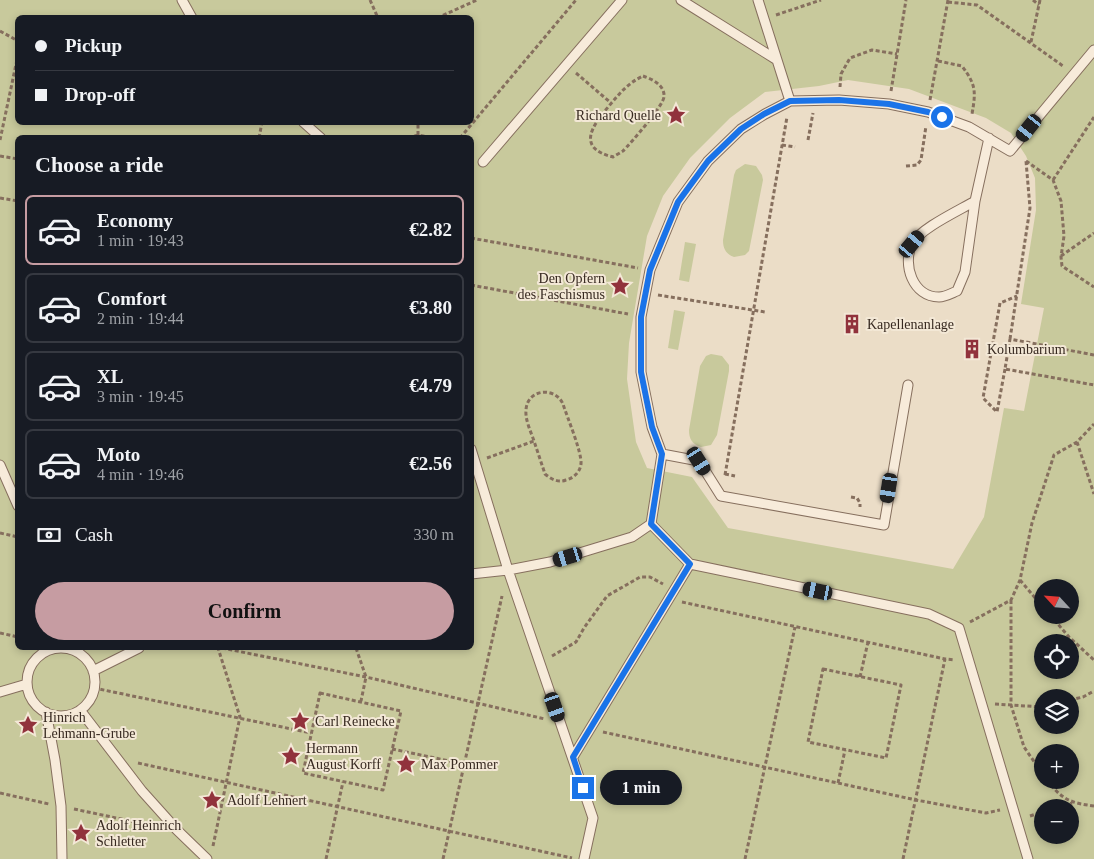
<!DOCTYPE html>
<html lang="en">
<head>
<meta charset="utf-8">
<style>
	:root { --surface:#171b24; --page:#20242c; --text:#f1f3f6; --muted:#9ea1a6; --line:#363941; --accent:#c69ca2 }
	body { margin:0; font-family:"Times New Roman",serif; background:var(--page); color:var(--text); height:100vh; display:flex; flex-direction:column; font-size:19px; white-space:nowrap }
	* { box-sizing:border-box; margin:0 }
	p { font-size:16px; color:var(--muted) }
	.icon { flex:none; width:28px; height:28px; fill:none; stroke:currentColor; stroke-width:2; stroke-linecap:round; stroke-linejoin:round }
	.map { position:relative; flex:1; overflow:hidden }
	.sheet { position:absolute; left:15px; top:135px; width:459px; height:515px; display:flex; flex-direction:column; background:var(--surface); border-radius:8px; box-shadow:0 2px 8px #0003 }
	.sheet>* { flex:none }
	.guide { position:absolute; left:15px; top:15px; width:459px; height:110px; border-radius:8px; box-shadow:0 2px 8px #0003; display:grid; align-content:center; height:110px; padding:0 20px; background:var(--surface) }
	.needle { width:32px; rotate:296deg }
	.fabs { position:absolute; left:1034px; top:579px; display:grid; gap:10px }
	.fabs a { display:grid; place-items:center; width:45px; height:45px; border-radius:50%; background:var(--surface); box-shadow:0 2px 8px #0003; font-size:25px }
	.end { position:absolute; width:22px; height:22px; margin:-11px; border:6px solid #1a73e8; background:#fff; box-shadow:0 0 0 2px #fff }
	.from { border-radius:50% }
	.bubble { position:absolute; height:35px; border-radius:18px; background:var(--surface); box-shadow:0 2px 8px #0003; font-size:16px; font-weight:700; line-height:35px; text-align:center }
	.car { position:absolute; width:15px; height:30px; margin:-15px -8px; border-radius:6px; box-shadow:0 0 4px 1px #0007; background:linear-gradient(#222 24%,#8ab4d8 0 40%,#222 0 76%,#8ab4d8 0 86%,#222 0) }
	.guide b { display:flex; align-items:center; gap:18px; height:48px; font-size:19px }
	.guide b+b { border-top:1px solid var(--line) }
	.guide i { width:12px; height:12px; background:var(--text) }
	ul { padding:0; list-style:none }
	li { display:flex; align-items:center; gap:15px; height:70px; margin:0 10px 8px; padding:0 10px; border:2px solid var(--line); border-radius:8px }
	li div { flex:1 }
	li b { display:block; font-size:19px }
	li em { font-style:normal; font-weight:700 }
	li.on { border-color:var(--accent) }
	li>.icon { width:45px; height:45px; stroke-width:1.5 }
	h2 { padding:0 20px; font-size:22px; line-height:60px }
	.pay { display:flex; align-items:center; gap:12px; height:55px; padding:0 20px; font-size:19px }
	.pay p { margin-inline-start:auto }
	.primary-button { display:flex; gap:10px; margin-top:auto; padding:10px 20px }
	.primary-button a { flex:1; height:58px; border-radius:30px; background:var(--accent); color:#111; font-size:20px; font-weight:700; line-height:58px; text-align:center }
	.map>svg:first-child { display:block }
</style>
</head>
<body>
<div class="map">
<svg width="1094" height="859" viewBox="0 0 1094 859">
	<rect width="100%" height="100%" fill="#ebddc7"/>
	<path fill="#c8c99c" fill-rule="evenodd" d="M0,0H1094V859H0ZM18,18H471V122H18ZM848,80L909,89L986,118L1011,133L1026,156L1035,178L1036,210L1021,304L1044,308L1024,411L1004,408L984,517L953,569L728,528L692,477L647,468L636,442L627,379L629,343L647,236L663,196L690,158L730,118L765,92L819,86ZM18,138H471V648H18ZM1042,588H1070V615H1042ZM1042,642H1070V670H1042ZM1042,698H1070V725H1042ZM1042,752H1070V780H1042ZM1042,808H1070V835H1042Z
		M745,164L756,166L762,175L763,180L749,251L745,255L734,257C726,254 723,249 723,240L734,175L736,170Z
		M685,242L696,244L689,282L679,280Z
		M674,310L685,312L678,350L668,348Z
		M711,354L722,356L729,365V371L717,435L711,445L701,447C692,444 689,439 689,430L700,366L706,356Z"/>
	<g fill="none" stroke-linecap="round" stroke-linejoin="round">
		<defs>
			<path id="lane" d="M182,0L192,18
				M681,0L777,60
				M758,0L790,101
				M303,122L321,138
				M483,162L622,0
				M975,201L965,272L957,291C952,293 945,297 939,297C913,297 902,265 912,244C919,229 960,210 975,201L989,138
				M471,449L508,570L593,818L584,859
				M662,454L699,461L721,496L884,525L908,385
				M0,465L18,506
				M651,524L690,564L929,614L959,628L1028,859
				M471,574L508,570L550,562L632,537L651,524L662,454L652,427L641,372V317L650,270L678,202L708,161L741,129L765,114L790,101L839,100L889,104L928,112L969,127L1010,151L1094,50
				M27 682a34 34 0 1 1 68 0a34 34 0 1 1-68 0Z
				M93,671L139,648
				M0,692L27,684
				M80,710L142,791L177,830L207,859
				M46,712L55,760L61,806L62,859
				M573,757L690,564"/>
		</defs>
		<use href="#lane" stroke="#866f5e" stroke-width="11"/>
		<path stroke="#866f5e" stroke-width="3" stroke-dasharray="4 2.5" stroke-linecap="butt" d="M370,0L378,18
			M1033,0L1039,5
			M948,2L977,5L1063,66
			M776,15L821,0
			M437,18L477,0
			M0,31L18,41
			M1031,42L1040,0
			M938,61L962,66C976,85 976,91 972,114
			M576,73L611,103
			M643,76C652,79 665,85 664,97C663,106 631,143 623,151C620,153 616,155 613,157C576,148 592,126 609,106C619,94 628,83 643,76Z
			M840,87L841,74L850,58L872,50L897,54
			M891,91L906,0
			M930,100L948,0
			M418,135V122
			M259,138L262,122
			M408,138L418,135L434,138
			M460,138L576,0
			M0,140L18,55
			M808,140L813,113
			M782,145L795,147
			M0,156L18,159
			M1026,161L1053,180L1061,201L1064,236L1061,257L1062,266L1094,287
			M906,166L917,165L921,160L926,126
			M1053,180L1094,117
			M0,198L18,201
			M471,238L638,268
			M1061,256L1094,233
			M471,285L628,314
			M658,295L765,312
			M1010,339L1030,208L1026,161
			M1094,355L1010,339L1005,369L1094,385
			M1005,369L997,412L983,398L1000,303L1017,296
			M1077,442L1094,494
			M487,458L534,441L545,474C551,479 558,483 566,480C574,478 580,472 581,464C582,452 567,417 563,404C555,386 527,389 526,410C525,420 531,432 534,441
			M725,474L735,476
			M725,475L787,117
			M851,497L857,498L860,503V507
			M0,533L18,537
			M1020,580L1042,606
			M1011,600V705L1024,747L1042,773
			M682,602L945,659
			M1050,615L1069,637L1094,660
			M970,622L1011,600L1020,580L1032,523L1054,455L1077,442L1094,424
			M0,633L18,637
			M222,648L366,677L545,719
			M356,648L366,677L361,701
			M552,656L576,642L584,628L607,596L640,577H650L663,584
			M823,669L901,685L886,758L808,742Z
			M860,677L868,642
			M94,688L311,733
			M320,693L401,711L383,790L303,773Z
			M1070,700L1083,697L1094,691
			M995,704L1042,707
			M603,732L916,800L986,813L1000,810
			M392,749L464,764
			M138,763L572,858
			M1047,780C1062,800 1071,803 1094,806
			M838,783L845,750
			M0,793L49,804
			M1058,808L1072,803
			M74,809L154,826
			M1030,816L1042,812
			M213,846L240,717L218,648
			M326,859L343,782
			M443,859L502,596
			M745,859L795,627
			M903,859L945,659L955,660"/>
		<use href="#lane" stroke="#f7ebda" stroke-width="9"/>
	</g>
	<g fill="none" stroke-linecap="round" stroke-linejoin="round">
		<path stroke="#1a73e8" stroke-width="6" d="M583,788L573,757L690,564L651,524L662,454L652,427L641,372V317L650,270L678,202L708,161L741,129L764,114L790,101L839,100L889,104L928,112L942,117"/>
	</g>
	<defs>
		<symbol id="sight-bare" viewBox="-9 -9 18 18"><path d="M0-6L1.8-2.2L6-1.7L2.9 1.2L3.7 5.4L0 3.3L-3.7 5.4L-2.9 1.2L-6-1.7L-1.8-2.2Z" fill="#91323c" stroke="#f3e8d6" stroke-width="2.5" paint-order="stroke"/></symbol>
		<symbol id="building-bare" viewBox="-9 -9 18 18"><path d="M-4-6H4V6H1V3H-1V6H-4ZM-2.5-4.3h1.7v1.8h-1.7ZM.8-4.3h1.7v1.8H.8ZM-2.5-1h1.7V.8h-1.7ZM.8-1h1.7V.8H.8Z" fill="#91323c" stroke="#f3e8d6" stroke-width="2.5" paint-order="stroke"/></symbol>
	</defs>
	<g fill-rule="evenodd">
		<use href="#sight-bare" x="662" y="101" width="28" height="28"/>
		<use href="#sight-bare" x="606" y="272" width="28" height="28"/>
		<use href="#building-bare" x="838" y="310" width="28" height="28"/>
		<use href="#building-bare" x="958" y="335" width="28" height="28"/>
		<use href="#sight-bare" x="286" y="707" width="28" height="28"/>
		<use href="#sight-bare" x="14" y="711" width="28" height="28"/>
		<use href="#sight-bare" x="277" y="742" width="28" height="28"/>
		<use href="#sight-bare" x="392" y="750" width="28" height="28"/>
		<use href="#sight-bare" x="198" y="786" width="28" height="28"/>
		<use href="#sight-bare" x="67" y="819" width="28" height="28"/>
	</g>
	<g text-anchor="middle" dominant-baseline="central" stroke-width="4" stroke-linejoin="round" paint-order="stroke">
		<g font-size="14" fill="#372920" stroke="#f3e8d6" text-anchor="start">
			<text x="661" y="115" text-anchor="end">Richard Quelle</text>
			<text x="605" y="278" text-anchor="end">Den Opfern<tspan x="605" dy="16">des Faschismus</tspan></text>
			<text x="867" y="324">Kapellenanlage</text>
			<text x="987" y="349">Kolumbarium</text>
			<text x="43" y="717">Hinrich<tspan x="43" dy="16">Lehmann-Grube</tspan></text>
			<text x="315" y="721">Carl Reinecke</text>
			<text x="306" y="748">Hermann<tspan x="306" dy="16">August Korff</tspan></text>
			<text x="421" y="764">Max Pommer</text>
			<text x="227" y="800">Adolf Lehnert</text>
			<text x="96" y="825">Adolf Heinrich<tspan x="96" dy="16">Schletter</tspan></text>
		</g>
	</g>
</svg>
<div class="fabs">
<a><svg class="needle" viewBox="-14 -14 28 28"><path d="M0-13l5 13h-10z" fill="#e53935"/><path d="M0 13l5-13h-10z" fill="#9ea1a6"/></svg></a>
<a><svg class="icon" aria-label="locate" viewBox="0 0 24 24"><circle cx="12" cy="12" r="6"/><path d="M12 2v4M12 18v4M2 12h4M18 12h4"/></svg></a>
<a><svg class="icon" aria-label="layers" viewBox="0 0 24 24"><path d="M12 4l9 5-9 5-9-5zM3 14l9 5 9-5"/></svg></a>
<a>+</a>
<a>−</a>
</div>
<i class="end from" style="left:942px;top:117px"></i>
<i class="end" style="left:583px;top:788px"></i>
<div class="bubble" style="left:600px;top:770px;width:82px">1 min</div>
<i class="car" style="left:1029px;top:128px;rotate:219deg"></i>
<i class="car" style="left:912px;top:244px;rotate:40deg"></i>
<i class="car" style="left:699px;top:461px;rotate:148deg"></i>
<i class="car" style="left:889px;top:488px;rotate:189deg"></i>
<i class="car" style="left:568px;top:557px;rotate:253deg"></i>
<i class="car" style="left:818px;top:591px;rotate:282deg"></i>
<i class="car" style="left:555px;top:707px;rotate:161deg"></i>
<div class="guide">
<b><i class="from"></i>Pickup</b>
<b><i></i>Drop-off</b>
</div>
<section class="sheet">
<h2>Choose a ride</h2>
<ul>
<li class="on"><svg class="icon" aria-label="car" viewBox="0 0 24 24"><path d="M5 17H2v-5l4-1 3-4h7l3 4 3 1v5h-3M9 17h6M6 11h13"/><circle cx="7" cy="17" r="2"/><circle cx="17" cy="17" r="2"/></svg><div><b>Economy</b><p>1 min · 19:43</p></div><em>€2.82</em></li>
<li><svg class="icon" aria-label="car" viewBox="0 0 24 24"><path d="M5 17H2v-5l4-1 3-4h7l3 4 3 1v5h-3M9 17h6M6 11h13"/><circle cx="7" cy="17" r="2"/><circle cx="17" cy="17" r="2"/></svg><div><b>Comfort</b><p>2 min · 19:44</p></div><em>€3.80</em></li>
<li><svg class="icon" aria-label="car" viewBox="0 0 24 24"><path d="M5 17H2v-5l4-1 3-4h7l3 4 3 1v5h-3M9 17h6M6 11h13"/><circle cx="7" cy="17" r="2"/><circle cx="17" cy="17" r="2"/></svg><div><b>XL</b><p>3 min · 19:45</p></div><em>€4.79</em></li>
<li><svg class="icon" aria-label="car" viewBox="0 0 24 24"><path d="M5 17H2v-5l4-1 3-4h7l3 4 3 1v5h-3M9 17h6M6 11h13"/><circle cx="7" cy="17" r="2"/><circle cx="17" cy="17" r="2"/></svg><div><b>Moto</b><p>4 min · 19:46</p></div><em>€2.56</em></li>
</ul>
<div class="pay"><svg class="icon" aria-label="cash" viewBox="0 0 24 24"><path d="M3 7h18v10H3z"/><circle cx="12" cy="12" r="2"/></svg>Cash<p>330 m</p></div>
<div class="primary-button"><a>Confirm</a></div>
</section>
</div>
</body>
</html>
